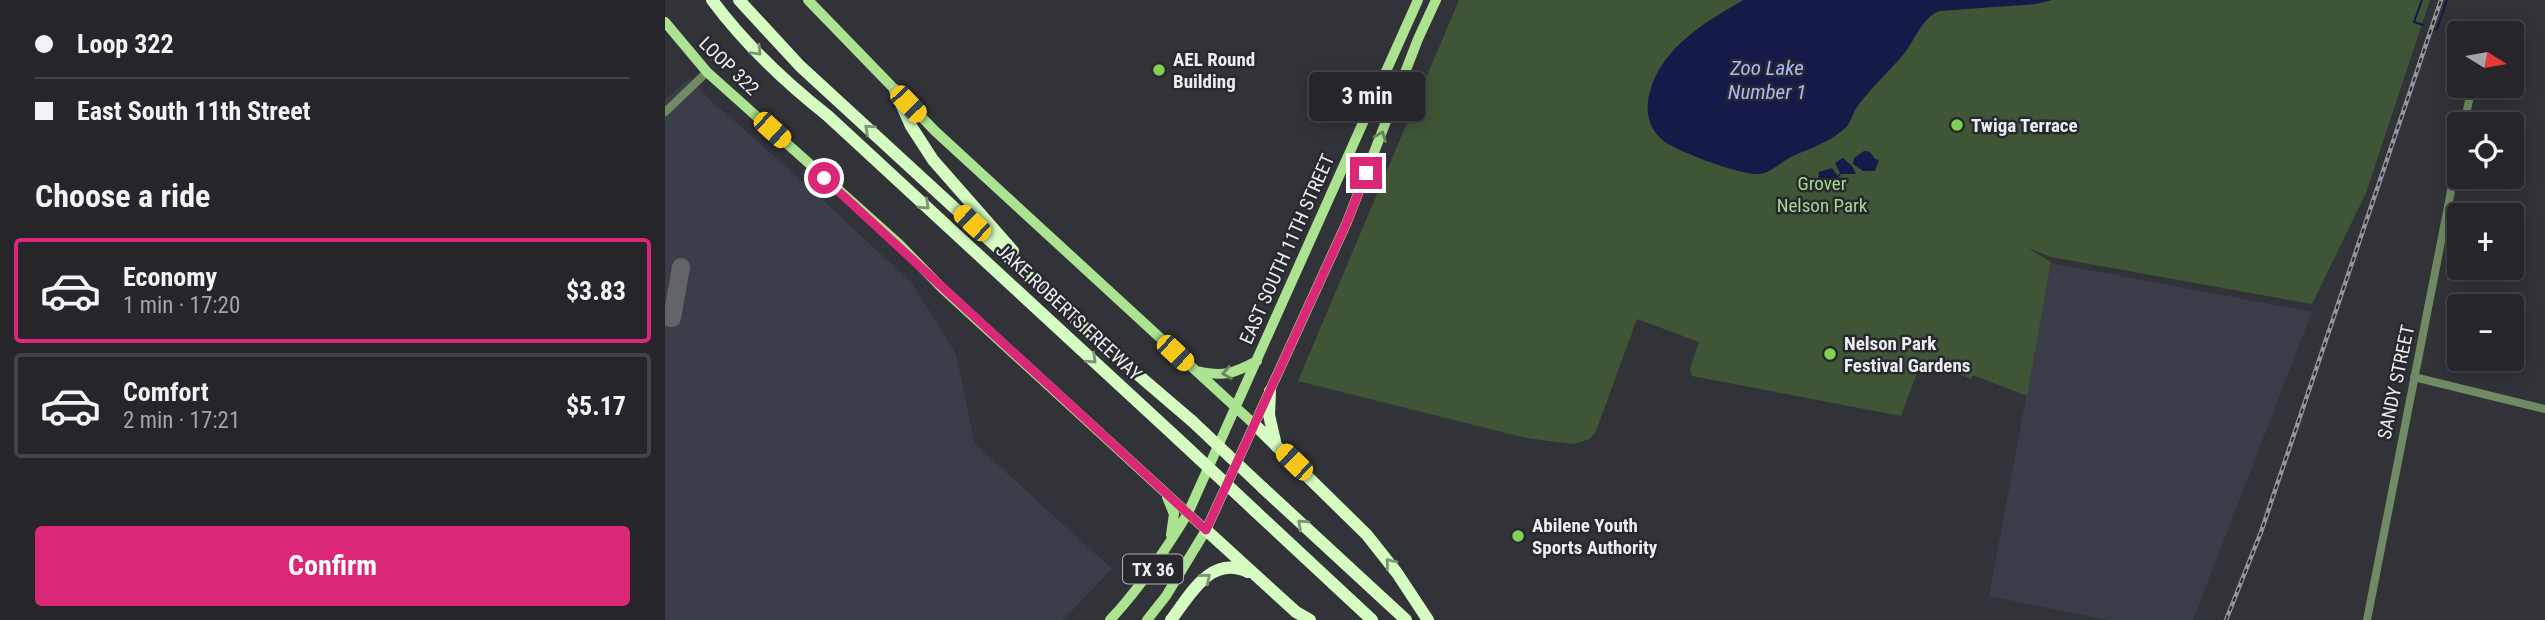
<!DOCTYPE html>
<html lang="en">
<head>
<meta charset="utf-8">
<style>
	:root { --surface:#26262a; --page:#323236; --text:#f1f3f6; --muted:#a4a5a8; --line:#424347; --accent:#db2777 }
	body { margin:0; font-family:"Roboto Condensed",sans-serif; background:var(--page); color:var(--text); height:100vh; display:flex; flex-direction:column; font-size:26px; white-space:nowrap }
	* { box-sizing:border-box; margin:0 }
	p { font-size:23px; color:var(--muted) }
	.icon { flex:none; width:38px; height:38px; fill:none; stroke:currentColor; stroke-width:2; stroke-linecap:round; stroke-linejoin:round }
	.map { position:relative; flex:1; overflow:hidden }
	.sheet { display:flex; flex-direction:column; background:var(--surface); width:665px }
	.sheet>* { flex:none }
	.top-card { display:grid; align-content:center; height:154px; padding:0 35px; background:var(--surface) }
	.needle { width:46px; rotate:101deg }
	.controls { position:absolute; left:1782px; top:21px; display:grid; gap:14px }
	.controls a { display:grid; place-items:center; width:77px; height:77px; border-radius:7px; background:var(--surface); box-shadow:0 4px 18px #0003,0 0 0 2px var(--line); font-size:35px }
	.end { position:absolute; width:32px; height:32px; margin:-16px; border:9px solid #db2777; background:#fff; box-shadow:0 0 0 4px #fff }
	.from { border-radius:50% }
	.bubble { position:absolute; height:49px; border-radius:7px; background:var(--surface); box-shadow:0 4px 18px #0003,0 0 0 2px var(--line); font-size:23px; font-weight:700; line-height:49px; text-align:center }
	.car { position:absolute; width:21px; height:42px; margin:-21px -10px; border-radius:9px; box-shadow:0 0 5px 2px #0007; background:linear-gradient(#f5c518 24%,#345 0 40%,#f5c518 0 76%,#345 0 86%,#f5c518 0) }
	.top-card b { display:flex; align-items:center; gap:24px; height:66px; font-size:26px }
	.top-card b+b { border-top:2px solid var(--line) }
	.top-card i { width:18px; height:18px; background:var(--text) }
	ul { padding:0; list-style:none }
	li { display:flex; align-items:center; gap:21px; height:105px; margin:0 14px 10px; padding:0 21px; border:4px solid var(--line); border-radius:7px }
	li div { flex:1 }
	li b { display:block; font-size:26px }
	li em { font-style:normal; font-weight:700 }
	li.active { border-color:var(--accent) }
	li>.icon { width:63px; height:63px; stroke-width:1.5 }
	h2 { padding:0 35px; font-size:32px; line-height:84px }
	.cta { display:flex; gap:14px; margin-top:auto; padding:14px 35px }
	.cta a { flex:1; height:80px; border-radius:7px; background:var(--accent); color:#fff; font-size:28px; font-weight:700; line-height:80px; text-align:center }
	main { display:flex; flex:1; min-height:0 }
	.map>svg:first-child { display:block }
</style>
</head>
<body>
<main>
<section class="sheet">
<div class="top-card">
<b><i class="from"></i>Loop 322</b>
<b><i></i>East South 11th Street</b>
</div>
<h2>Choose a ride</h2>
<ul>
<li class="active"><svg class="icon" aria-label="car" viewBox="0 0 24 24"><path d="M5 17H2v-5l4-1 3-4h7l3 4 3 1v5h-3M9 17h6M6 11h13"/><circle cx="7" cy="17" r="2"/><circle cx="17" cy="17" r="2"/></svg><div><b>Economy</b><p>1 min · 17:20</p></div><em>$3.83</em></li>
<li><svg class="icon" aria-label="car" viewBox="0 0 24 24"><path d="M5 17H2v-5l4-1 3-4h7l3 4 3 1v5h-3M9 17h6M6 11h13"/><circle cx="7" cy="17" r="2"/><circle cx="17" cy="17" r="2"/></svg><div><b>Comfort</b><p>2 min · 17:21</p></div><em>$5.17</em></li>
</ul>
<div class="cta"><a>Confirm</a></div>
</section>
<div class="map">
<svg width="1880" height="620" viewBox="0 0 1880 620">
	<rect width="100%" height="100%" fill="#323338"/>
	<path fill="#3b3d48" d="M25,78L46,101L123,168L247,283L291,354L310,444L447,569L398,620H0V99Z
		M1386,263L1647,312L1528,620H1442L1324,596Z"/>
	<path fill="#405536" d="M794,0H1765L1701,193L1647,304L1386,257L1363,248L1386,262L1362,396L1308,375L1306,379L1257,359L1236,416L1027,376L1025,369L1034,342L972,319L931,431L925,439L908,444L861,438L633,381Z"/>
	<path fill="#161a48" d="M1078,0H1387L1371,4L1274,11C1256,19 1251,39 1238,55C1223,72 1206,88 1192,107C1187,114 1186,124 1179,129C1164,143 1145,148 1128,156C1117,161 1107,172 1095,174C1077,176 1021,154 1005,145C984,134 979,112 985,91C998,46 1041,22 1078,0Z
		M1199,151L1205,152L1210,159L1214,160L1210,171H1198L1188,164L1189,158Z
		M1178,158L1187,166L1191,174H1176L1174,177L1176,180L1170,185L1153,181L1154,172L1167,168L1173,176L1175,173L1170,163Z"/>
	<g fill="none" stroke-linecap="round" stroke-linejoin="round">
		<path stroke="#161a48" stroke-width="2" d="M1757,0L1749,22L1758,25
			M1770,29H1772L1782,0"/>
		<path stroke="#636468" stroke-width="18" d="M0,317L7,318L16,267"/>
		<path stroke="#708b64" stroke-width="8" d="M1817,33L1819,25
			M0,112L42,72
			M1799,124L1807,86
			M1749,377L1880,409
			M1702,620L1794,150"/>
		<path stroke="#abe390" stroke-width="10" d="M143,0L270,131L590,425
			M0,22L42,72L234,244L277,288L541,530
			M532,371C558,377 568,374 592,361
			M502,497L509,514L506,535
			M445,620C476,587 500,551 523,513L753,0
			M482,620L501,596L541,530L682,222L753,39L771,0"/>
		<path stroke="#d5fdc2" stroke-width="12" d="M47,0C79,43 121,83 163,116L513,439
			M74,0L135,66L444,350L527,421
			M230,90L246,126L268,160L348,251
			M605,391L604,415L610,441
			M590,425L702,535L732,573L763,620
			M598,488L741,620
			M590,511L707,620
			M541,530L631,612L645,620
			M506,620C525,595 546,554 583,572"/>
		<defs>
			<path id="rail" d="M1561,620L1596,532L1776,0"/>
		</defs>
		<use href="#rail" stroke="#949599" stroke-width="4.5"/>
		<use href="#rail" stroke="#28292e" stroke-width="2" stroke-dasharray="5" stroke-linecap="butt"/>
		<path stroke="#d5fdc2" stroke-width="12" d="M527,421L598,488
			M513,439L590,511"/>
	</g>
	<defs><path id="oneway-chevron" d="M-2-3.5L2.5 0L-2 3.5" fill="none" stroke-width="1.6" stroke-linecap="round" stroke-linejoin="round" transform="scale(1.75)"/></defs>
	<g stroke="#7e9378">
		<use href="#oneway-chevron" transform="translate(92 51) rotate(46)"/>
		<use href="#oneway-chevron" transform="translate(204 129) rotate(-138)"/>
		<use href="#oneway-chevron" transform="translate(260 205) rotate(43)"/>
		<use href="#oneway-chevron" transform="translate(427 359) rotate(43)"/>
		<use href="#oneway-chevron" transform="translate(637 524) rotate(-137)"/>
		<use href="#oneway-chevron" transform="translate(725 563) rotate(-129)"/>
		<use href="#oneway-chevron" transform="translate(541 578) rotate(-41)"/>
	</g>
	<g stroke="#6a865f">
		<use href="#oneway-chevron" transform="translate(716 136) rotate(-68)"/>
		<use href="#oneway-chevron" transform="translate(562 373) rotate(170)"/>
	</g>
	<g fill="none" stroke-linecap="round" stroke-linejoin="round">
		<path stroke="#db2777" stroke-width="9" d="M159,178L541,530L682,222L701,173"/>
	</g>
	<g fill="#80d051" stroke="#28292e" stroke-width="2.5">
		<circle cx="494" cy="70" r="7"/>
		<circle cx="1292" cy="125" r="7"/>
		<circle cx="1165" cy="354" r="7"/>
		<circle cx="853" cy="536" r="7"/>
	</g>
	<g text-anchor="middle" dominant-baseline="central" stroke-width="5" stroke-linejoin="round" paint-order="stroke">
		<rect fill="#28292e" stroke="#b2b2b6" stroke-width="2" x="458" y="554.5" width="60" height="29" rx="5"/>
		<g font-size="18" font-weight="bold" fill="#ededf1">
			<text x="488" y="569">TX 36</text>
		</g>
		<g font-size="19" font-weight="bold" fill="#ededf1" stroke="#28292e" text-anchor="start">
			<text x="508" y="59">AEL Round<tspan x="508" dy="22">Building</tspan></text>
			<text x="1306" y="125">Twiga Terrace</text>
			<text x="1179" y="343">Nelson Park<tspan x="1179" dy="22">Festival Gardens</tspan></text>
			<text x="867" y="525">Abilene Youth<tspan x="867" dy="22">Sports Authority</tspan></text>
		</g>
		<g font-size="19" fill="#ededf1" stroke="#28292e">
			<text transform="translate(64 66) rotate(44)">LOOP 322</text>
			<text transform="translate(622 249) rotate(-66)">EAST SOUTH 11TH STREET</text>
			<text transform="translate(404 312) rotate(43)">JAKE ROBERTS FREEWAY</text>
			<text transform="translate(1731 382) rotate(-78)">SANDY STREET</text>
		</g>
		<g font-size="19" fill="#a5d88c" stroke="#28292e">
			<text x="1157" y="183">Grover<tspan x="1157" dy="22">Nelson Park</tspan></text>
		</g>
		<g font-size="21" font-style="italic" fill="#abbafa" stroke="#28292e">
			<text x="1102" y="68">Zoo Lake<tspan x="1102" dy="24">Number 1</tspan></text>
		</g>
	</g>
</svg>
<div class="controls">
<a><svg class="needle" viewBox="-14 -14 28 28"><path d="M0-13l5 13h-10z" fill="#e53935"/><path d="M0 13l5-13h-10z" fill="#a4a5a8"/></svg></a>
<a><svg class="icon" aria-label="locate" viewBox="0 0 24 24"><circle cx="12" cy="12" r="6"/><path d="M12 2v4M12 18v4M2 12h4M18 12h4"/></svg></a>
<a>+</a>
<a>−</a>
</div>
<i class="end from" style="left:159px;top:178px"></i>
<i class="end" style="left:701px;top:173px"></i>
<div class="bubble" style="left:644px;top:72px;width:116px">3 min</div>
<i class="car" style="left:243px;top:104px;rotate:136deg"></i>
<i class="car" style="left:107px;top:130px;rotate:132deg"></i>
<i class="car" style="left:307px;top:223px;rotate:313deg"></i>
<i class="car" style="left:510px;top:353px;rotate:133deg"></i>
<i class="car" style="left:629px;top:462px;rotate:314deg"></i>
</div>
</main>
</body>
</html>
